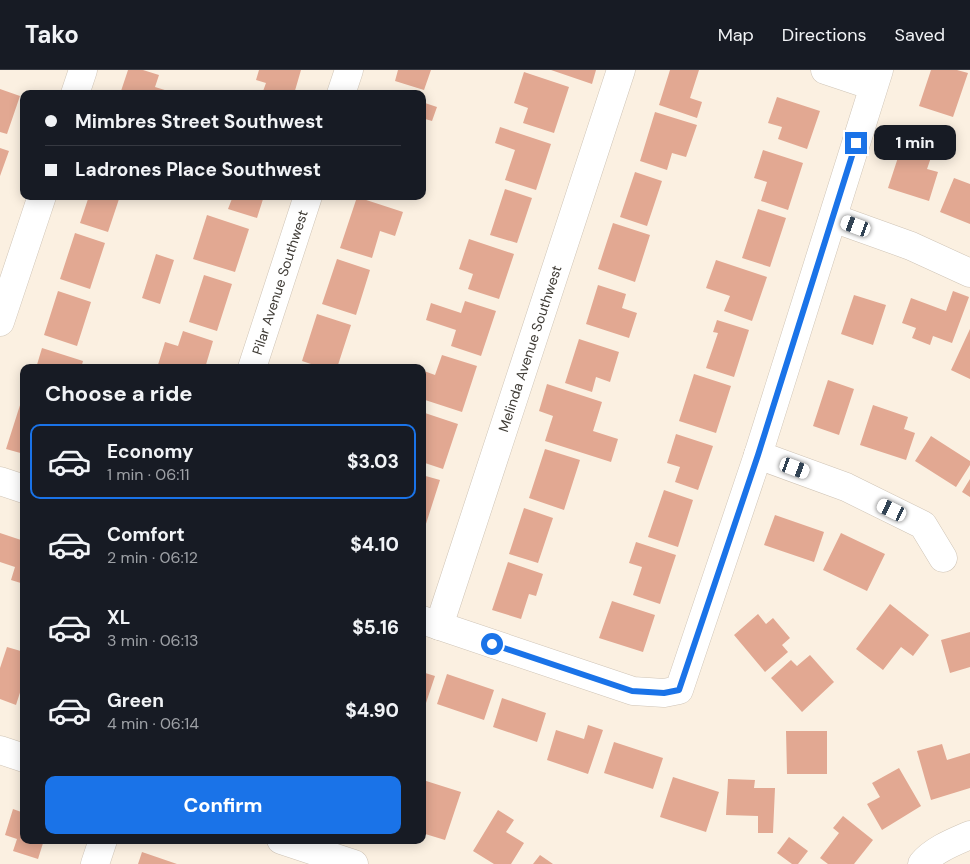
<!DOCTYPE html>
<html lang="en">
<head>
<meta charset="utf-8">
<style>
	:root { --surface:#171b24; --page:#242831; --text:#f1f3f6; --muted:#9ea1a6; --line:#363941; --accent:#1a73e8 }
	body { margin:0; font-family:"DM Sans",sans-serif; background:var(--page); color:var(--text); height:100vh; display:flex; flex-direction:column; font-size:19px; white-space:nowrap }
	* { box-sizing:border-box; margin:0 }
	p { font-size:16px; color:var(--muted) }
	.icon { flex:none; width:28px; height:28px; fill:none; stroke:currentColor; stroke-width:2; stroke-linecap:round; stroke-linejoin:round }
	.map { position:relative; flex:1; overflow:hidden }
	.drawer { position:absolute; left:20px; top:294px; width:406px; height:480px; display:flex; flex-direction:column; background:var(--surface); border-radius:10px; box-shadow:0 2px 12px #0003 }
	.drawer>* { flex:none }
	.top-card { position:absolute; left:20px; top:20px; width:406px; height:110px; border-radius:10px; box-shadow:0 2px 12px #0003; display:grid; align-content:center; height:110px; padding:0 25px; background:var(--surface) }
	.end { position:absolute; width:22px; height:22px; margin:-11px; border:6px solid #1a73e8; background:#fff; box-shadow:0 0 0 2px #fff }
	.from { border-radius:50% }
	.bubble { position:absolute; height:35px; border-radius:10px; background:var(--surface); box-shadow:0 2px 12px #0003; font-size:16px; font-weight:800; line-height:35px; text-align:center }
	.car { position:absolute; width:15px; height:30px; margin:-15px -8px; border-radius:6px; box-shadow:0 0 4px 1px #0007; background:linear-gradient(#fff 24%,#345 0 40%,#fff 0 76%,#345 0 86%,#fff 0) }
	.top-card b { display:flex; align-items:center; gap:18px; height:48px; font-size:19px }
	.top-card b+b { border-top:1px solid var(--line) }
	.top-card i { width:12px; height:12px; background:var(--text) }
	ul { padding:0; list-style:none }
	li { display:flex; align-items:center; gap:15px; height:75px; margin:0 10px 8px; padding:0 15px; border:2px solid transparent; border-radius:10px }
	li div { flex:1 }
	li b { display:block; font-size:19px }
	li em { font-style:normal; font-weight:800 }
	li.selected { border-color:var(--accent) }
	li>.icon { width:45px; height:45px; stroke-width:1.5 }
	h2 { padding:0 25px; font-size:22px; line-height:60px }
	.primary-button { display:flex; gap:10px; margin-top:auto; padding:10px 25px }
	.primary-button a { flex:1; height:58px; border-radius:10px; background:var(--accent); color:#fff; font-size:20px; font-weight:800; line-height:58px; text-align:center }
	header { display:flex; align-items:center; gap:30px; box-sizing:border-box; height:70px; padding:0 25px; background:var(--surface); border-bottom:1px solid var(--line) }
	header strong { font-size:24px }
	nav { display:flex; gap:28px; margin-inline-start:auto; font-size:18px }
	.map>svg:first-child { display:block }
</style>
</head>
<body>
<header>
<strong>Tako</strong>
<nav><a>Map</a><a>Directions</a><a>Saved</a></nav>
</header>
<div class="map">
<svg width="970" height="794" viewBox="0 0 970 794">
	<rect width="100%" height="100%" fill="#fbf0e1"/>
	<path fill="#e2a892" d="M128,0H143L159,5L155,17L168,21L167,24H120Z
		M259,0H301L294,24H262L266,13L256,10Z
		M398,0H431L424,20L395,11Z
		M551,0H596L592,14Z
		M670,0H699L690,28L702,32L697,48L659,35Z
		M931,0H957L968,3L953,47L919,36Z
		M524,2L569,17L554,63L523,53L528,38L514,33Z
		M0,19L20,26L7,64L0,62Z
		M777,27L820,41L807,79L778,69L782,57L768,53Z
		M422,32L437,37L432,51L422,48Z
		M655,42L697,55L686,87L672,83L667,100L640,91Z
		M500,57L551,74L536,120L505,110L515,80L495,73Z
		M906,63L936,73L927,99L938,102L929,131L888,118Z
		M0,78L9,81L0,106Z
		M763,80L803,93L788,140L761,131L767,112L754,108Z
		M635,102L662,111L647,156L620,147Z
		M954,108L970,114V154L940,142Z
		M505,119L532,128L517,173L490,165Z
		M89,126H120L108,162L80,153Z
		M233,126H264L257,148L228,139Z
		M357,127L403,142L395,166L380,161L372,188L340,178Z
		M758,139L786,148L770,197L742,188Z
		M207,145L249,159L235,202L193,189Z
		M613,153L650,165L635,212L598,199Z
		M75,163L105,173L90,219L60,209Z
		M469,169L514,184L499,229L468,219L473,204L459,199Z
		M156,184L174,190L160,234L142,228Z
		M337,189L370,200L356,245L322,234Z
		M716,190L767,207L752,251L724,241L730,226L706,218Z
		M204,205L232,214L217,261L189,252Z
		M598,215L626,224L622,238L637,243L629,268L586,254Z
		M58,221L91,232L77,276L44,265Z
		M953,221L969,227L952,273L933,266L930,275L912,268L916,258L902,253L911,228L946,241Z
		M854,225L886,235L873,275L841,264Z
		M465,231L496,241L481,286L451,276L456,260L426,250L431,233L461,243Z
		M317,244L351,255L337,298H323L302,291Z
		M717,250L749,260L734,307L706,298L718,263L713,262Z
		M970,259V309L951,300Z
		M183,261L213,271L205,298H157L165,272L178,276Z
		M579,269L619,282L610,312L596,307L592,322L565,313Z
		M42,278L83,291L81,298H36Z
		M442,285L477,296L462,342L422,329L424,301L435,305Z
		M694,304L731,316L716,363L679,351Z
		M828,310L854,319L839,365L813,356Z
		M547,314L602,332L593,361L618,369L611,392L545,371L553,346L539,341Z
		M21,332L24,333V384L6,379Z
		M873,335L908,347L904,359L915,363L906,390L860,375Z
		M425,343L458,354L443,399L422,392V352Z
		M676,364L713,376L698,420L675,412L680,397L667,393Z
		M931,366L970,391V395L956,417L915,391Z
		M545,379L580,390L564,440L529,428Z
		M422,405L440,410L425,457L422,456Z
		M970,409V427L962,422Z
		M664,420L693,430L678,477L648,467Z
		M524,438L553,448L538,493L509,484Z
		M775,445L824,462L814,492L764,475Z
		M0,463L24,471V514L11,510L15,497L0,492Z
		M841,463L885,484L867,521L823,500Z
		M636,472L676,485L660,534L633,525L642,497L629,493Z
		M508,492L543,504L536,526L529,524L521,549L492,540Z
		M612,531L655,545L643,582L599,568Z
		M890,534L929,565L913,586L901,577L883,600L856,579Z
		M758,544L766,554L773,548L790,568L782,575L788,582L765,602L734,565Z
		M970,562V597L950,603L941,570Z
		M7,577L24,582V610L16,635L0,629V598Z
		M810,585L834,612L802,642L771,608L791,590L797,596Z
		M422,602L435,606L426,633L422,632Z
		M447,604L494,620L484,650L437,634Z
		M502,628L546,643L537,672L493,657Z
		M588,655L603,660L588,704L547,690L556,660L584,669Z
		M786,661H827V704H787Z
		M614,672L663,688L653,719L604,703Z
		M942,674L947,690L970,683V718L931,730L917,681Z
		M899,698L921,736L882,760L867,734L880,727L872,713Z
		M673,707L719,722L706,762L660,747Z
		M728,709L755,710L754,718H775L773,763H758V746L726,745Z
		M423,710L461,722L445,770L422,763Z
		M13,739L24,743V770H44L38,789L13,781L17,769L5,765Z
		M498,740L514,750L506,762L524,773L511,794H494L473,781Z
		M843,746L873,770L854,794H828L820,788L839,763L833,758Z
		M789,767L808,781L798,794H792L777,783Z
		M142,782L177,794H138Z
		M540,785L553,794H533Z"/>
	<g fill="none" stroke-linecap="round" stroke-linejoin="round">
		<defs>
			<g id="minor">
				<path d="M825,0L873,16"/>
				<path d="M75,24L83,0"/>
				<path d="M341,24L349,0"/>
				<path d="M833,148L911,176L970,203"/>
				<path d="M0,252L42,126"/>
				<path id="s1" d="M252,298L308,126"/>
				<path d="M758,385L846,417L923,455L943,488"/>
				<path d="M0,411L24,419"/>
				<path d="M422,550L633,621L664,623L679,620L758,385L879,0"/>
				<path id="s2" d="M439,556L621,0"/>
				<path d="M0,680L24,688"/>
				<path d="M281,770L354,794"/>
				<path d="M95,794L103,770"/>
				<path d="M922,794C933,780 954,772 970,765"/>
			</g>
		</defs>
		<use href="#minor" stroke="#cfc4b6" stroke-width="29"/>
		<use href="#minor" stroke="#fff" stroke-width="28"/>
	</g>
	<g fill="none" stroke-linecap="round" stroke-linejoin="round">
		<path stroke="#1a73e8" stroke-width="6" d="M492,574L632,621L664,623L679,620L758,385L856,73"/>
	</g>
	<g text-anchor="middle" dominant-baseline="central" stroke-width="4.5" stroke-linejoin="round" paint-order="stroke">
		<g font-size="14" fill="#3f3b35" stroke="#fff">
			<text stroke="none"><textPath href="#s1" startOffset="90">Pilar Avenue Southwest</textPath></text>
			<text stroke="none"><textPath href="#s2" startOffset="292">Melinda Avenue Southwest</textPath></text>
		</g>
	</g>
</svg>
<i class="end from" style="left:492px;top:574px"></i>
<i class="end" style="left:856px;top:73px"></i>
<div class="bubble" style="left:874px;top:55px;width:82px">1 min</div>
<i class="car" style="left:856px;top:156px;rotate:290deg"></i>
<i class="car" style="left:795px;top:398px;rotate:110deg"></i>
<i class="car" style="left:892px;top:440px;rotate:296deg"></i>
<div class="top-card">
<b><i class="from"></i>Mimbres Street Southwest</b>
<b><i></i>Ladrones Place Southwest</b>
</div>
<section class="drawer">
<h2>Choose a ride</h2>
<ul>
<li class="selected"><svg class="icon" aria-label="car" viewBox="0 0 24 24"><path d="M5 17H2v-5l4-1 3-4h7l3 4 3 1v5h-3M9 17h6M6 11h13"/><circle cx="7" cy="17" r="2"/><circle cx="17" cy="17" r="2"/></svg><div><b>Economy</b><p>1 min · 06:11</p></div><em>$3.03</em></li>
<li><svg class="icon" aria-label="car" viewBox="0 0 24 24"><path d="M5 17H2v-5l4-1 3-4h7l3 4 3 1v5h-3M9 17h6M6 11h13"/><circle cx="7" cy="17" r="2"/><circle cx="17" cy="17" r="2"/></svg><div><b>Comfort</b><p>2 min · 06:12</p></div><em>$4.10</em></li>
<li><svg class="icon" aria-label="car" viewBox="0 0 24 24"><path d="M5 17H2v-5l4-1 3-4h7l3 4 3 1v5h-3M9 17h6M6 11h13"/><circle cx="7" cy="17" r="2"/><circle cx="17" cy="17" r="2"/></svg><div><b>XL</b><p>3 min · 06:13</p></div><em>$5.16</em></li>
<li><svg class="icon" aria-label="car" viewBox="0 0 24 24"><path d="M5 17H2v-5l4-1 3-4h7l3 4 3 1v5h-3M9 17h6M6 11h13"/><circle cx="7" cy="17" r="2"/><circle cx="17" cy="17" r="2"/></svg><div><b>Green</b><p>4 min · 06:14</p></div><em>$4.90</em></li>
</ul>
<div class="primary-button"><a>Confirm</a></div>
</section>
</div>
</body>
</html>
